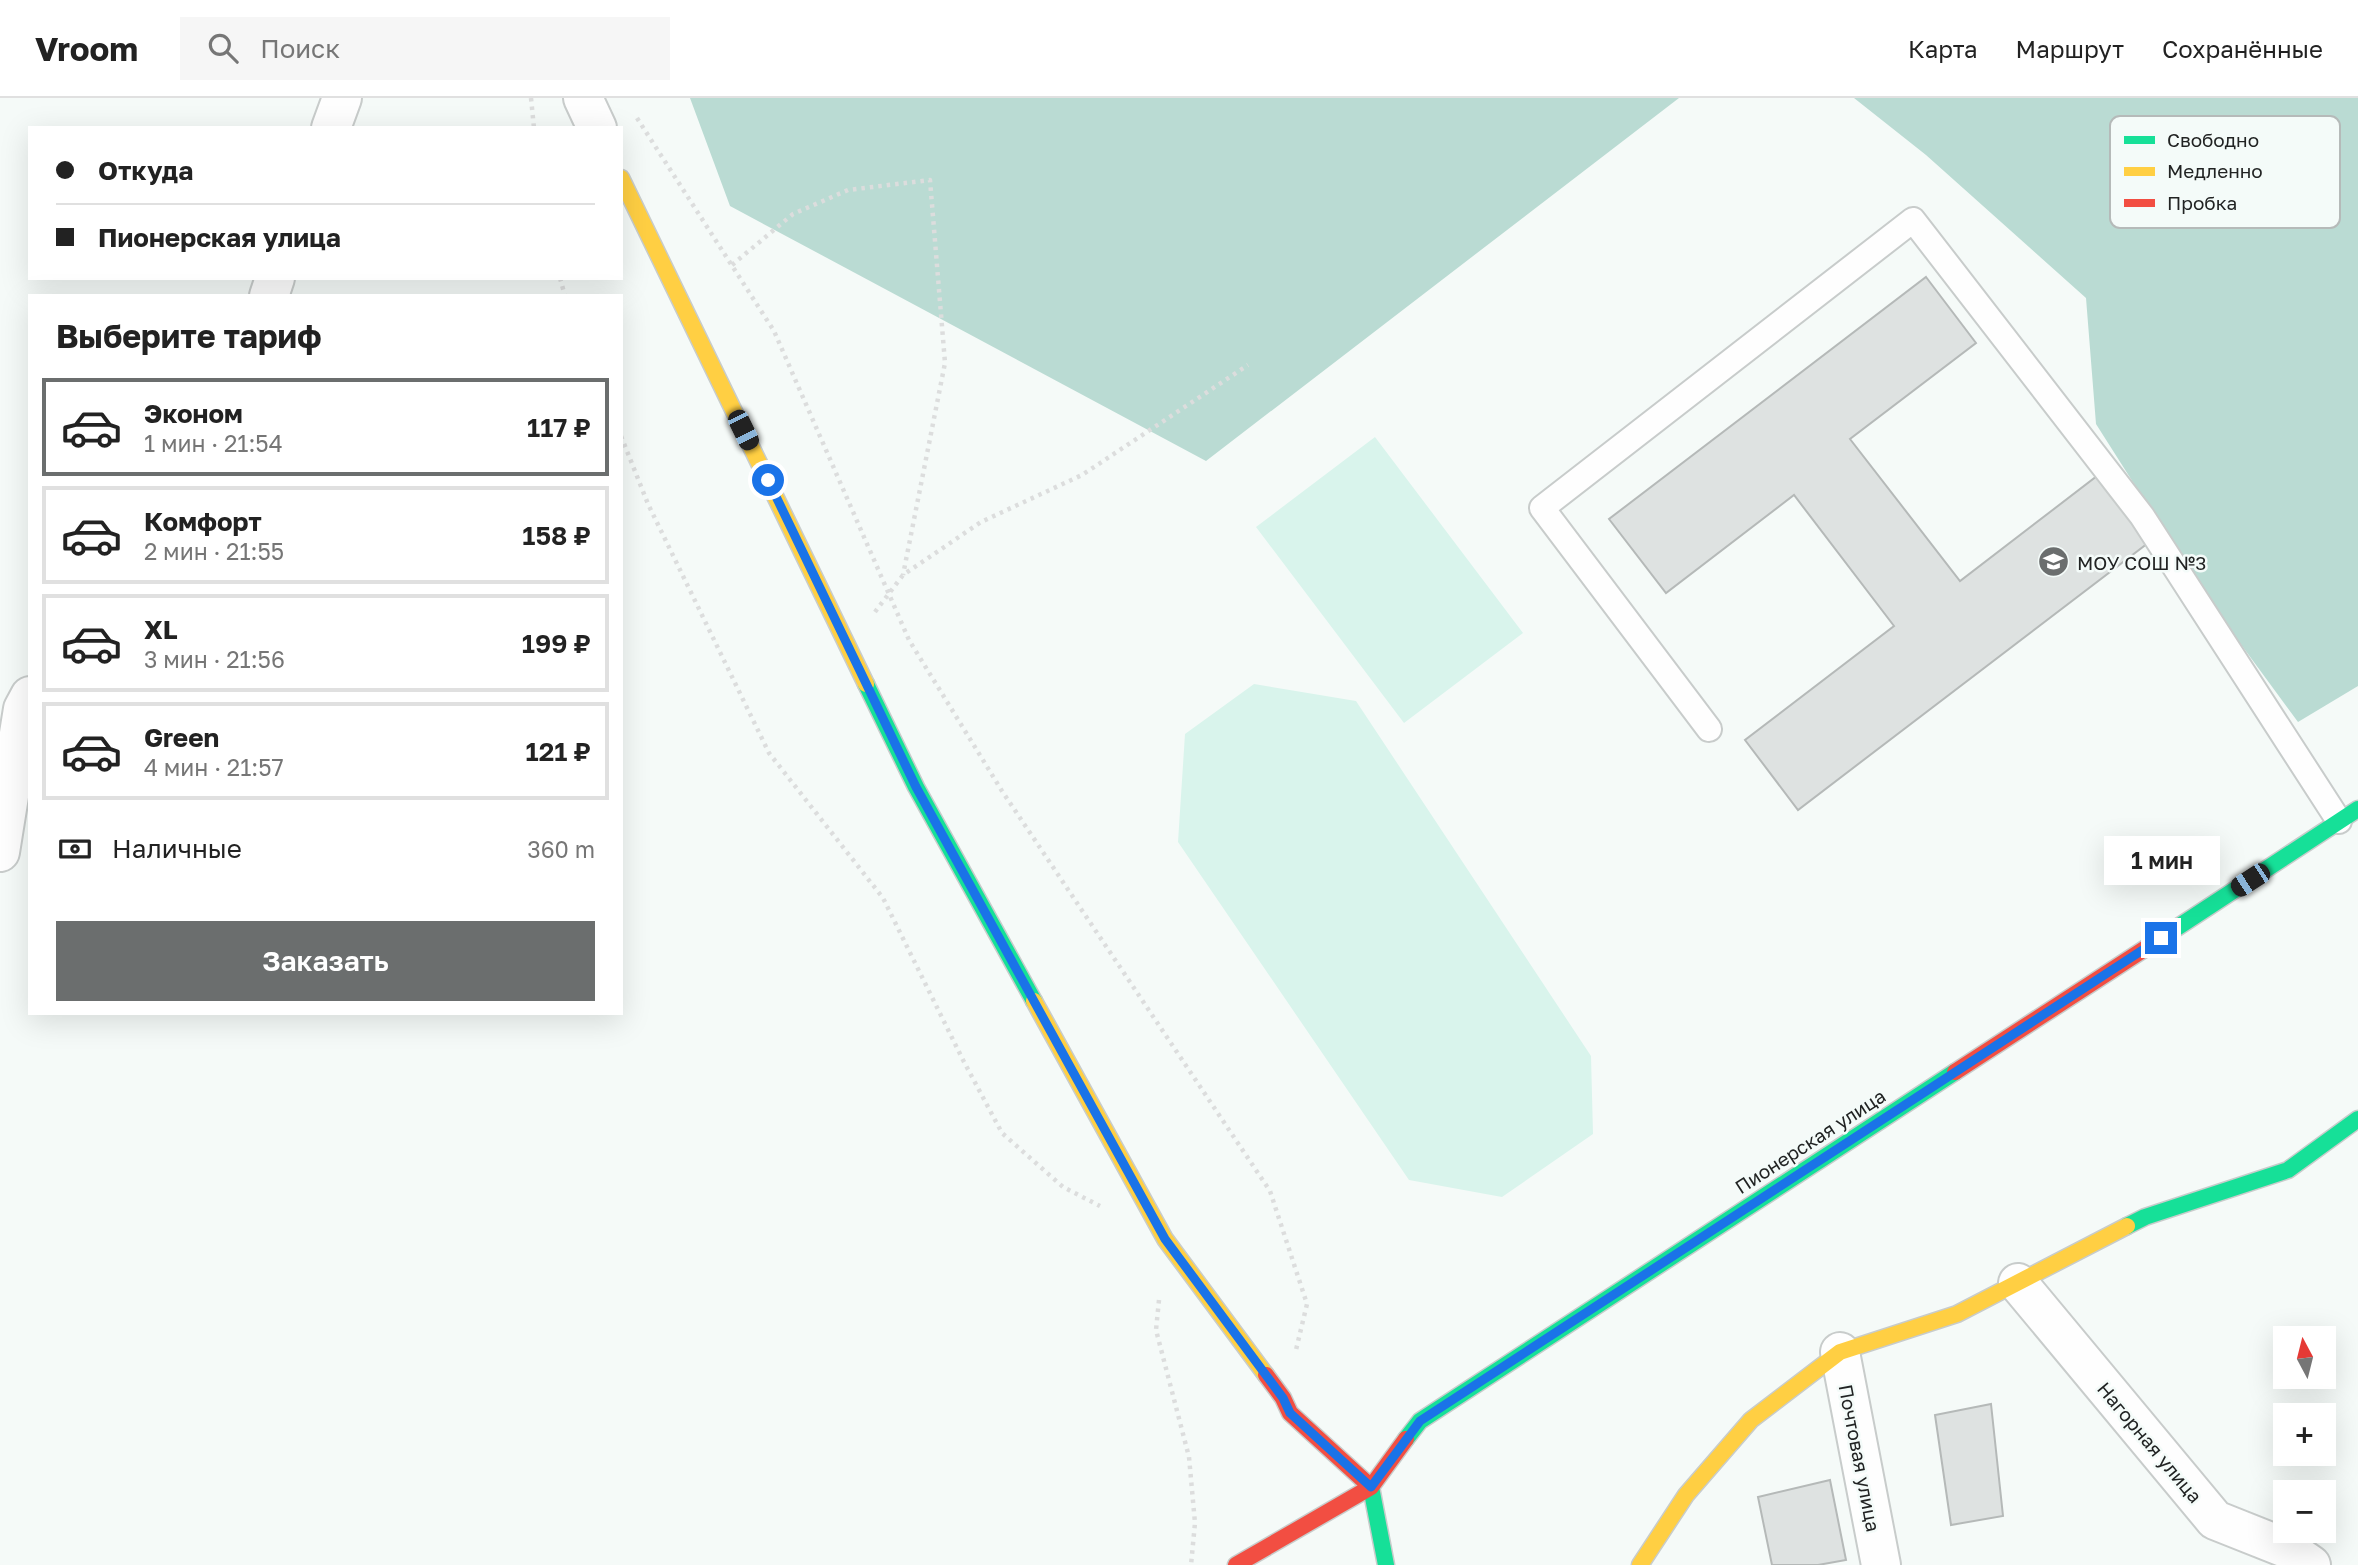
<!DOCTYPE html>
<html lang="ru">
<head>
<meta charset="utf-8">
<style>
	:root { --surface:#fff; --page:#f6f6f6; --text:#222; --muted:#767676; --line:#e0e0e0; --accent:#6b6e6e }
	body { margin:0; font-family:"Golos Text",sans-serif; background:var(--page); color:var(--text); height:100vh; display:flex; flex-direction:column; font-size:26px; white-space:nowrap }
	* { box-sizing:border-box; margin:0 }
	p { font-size:23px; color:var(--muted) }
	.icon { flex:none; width:38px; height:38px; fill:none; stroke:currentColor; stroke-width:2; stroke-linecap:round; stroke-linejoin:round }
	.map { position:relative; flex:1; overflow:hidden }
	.drawer { position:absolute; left:28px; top:196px; width:595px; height:721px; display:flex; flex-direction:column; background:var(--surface); border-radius:0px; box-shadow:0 7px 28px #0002 }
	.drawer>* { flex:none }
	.hud { position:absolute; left:28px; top:28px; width:595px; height:154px; border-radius:0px; box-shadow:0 7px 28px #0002; display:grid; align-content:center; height:154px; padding:0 28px; background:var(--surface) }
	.needle { width:46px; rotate:353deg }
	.buttons { position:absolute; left:2273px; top:1228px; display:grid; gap:14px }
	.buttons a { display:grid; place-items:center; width:63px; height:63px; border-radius:0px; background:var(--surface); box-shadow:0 7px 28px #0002; font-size:35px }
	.end { position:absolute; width:32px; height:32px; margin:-16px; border:9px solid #1a73e8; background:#fff; box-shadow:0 0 0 4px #fff }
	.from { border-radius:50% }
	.bubble { position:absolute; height:49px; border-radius:0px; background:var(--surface); box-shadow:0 7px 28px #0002; font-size:23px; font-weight:600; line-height:49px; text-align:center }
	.car { position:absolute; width:21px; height:42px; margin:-21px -10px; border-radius:9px; box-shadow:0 0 5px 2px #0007; background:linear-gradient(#222 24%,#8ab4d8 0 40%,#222 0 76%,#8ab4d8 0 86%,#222 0) }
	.hud b { display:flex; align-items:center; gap:24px; height:66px; font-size:26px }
	.hud b+b { border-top:2px solid var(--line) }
	.hud i { width:18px; height:18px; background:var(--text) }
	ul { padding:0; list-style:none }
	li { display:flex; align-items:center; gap:21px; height:98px; margin:0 14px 10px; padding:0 14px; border:4px solid var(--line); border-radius:0px }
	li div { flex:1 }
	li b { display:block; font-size:26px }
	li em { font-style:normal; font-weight:600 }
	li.active { border-color:var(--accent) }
	li>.icon { width:63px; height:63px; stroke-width:1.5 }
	h2 { padding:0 28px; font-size:32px; line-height:84px }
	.pay { display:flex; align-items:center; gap:18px; height:77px; padding:0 28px; font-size:26px }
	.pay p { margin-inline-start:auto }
	.button { display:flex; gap:14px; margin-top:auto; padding:14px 28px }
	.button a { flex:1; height:80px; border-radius:0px; background:var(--accent); color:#fff; font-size:28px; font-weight:600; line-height:80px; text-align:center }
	header { display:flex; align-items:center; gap:42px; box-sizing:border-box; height:98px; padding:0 35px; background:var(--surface); border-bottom:2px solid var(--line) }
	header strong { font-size:33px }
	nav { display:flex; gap:38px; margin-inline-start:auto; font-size:24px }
	.search { width:490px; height:63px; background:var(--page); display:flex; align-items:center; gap:18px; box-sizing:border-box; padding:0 24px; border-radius:0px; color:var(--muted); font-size:26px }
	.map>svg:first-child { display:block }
</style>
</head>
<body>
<header>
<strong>Vroom</strong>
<div class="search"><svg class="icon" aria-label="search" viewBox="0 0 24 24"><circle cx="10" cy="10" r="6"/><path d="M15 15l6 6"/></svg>Поиск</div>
<nav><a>Карта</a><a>Маршрут</a><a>Сохранённые</a></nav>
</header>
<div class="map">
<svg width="2358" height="1467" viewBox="0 0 2358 1467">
	<rect width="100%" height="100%" fill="#f5faf8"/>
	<path fill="#d9f4ec" d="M1375,339L1523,535L1404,625L1256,429Z
		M1254,586L1356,603L1591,958L1593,1036L1502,1099L1409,1082L1178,744L1185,636Z"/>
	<path fill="#badbd3" d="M690,0H1679L1206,363L730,108Z
		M1854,0H2358V588L2298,624L2204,496L2096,326L2086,200L1926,57Z"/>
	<path fill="#dee2e1" stroke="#b5b9b8" stroke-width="2" d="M1926,179L1976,245L1850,341L1960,483L2097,378L2148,445L1798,712L1745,642L1894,528L1794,397L1666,495L1609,421Z
		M1991,1306L2003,1418L1951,1427L1935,1317Z
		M1830,1382L1846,1462L1818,1467H1772L1758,1399Z"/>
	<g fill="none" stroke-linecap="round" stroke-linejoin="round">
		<defs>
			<path id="lane" d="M1709,631L1542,410L1913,122L2142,418L2339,723"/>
			<path id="street" d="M583,0L597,30
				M331,30L342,0
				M269,198L275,180
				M0,754L23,611L30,598
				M2018,1185L2215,1422L2288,1451L2311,1467
				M1840,1254L1881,1467"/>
			<path id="fast" d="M866,586L916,689L1034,903
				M2149,848L2358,711
				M2127,1128L2145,1119L2288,1072L2358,1021
				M1406,1341L1420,1323L1955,974
				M1371,1389L1386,1467"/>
			<path id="slow" d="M621,80L866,586
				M1034,903L1165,1141L1266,1277
				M1640,1467L1686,1397L1751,1322L1840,1254L1957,1216L2127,1128"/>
			<path id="jam" d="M1955,974L2149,848
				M1266,1277L1283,1300L1290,1315L1371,1389
				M1236,1467L1371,1389L1406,1341"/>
		</defs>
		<use href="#lane" stroke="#c8cccb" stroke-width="28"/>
		<use href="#street" stroke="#c8cccb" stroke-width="42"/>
		<use href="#fast" stroke="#c8cccb" stroke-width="19"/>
		<use href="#slow" stroke="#c8cccb" stroke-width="19"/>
		<use href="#jam" stroke="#c8cccb" stroke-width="19"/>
		<path stroke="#dcdddd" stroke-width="4.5" stroke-dasharray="3.5 5" stroke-linecap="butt" d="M531,0L534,30
			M637,20L774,233L909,542L1002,693L1270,1093L1307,1206L1296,1252
			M732,167L793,116L848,92L930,82L945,265L903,477
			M560,180L565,198
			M621,338L648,406L769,655L883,800L963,962L1002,1035L1063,1089L1100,1108
			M875,514L903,477L981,424L1082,377L1248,267
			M1159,1202L1156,1232L1189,1359L1195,1425L1191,1467"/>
		<use href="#lane" stroke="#fefefe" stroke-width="24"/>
		<use href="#street" stroke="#fefefe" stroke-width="38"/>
		<use href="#fast" stroke="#16e098" stroke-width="16"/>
		<use href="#slow" stroke="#ffcf43" stroke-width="16"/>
		<use href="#jam" stroke="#f24e42" stroke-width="16"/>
	</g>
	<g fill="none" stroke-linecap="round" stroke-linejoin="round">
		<path stroke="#1a73e8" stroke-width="9" d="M768,382L916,689L1165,1141L1283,1300L1290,1315L1371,1389L1420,1323L2161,840"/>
	</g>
	<defs>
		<symbol id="school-disc" viewBox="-11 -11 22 22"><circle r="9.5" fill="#6b6e6e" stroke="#f4fbf9"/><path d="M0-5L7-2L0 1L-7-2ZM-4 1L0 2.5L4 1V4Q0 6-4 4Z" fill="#fff"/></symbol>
	</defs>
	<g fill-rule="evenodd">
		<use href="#school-disc" x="2036" y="446" width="35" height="35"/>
	</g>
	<g text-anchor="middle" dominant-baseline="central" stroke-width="5" stroke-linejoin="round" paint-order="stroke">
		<g font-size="19" fill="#212323" stroke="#f4fbf9" text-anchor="start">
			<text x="2077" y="464">МОУ СОШ №3</text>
		</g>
		<g font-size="19" fill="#212323" stroke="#f4fbf9">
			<text transform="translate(1810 1043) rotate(-33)">Пионерская улица</text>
			<text transform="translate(2150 1344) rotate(50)">Нагорная улица</text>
			<text transform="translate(1860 1360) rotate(79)">Почтовая улица</text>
		</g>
	</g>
	<rect x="2110" y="18" width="230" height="112" rx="10" fill="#f4fbf9" stroke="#b5bab9" stroke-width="2"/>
	<rect x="2124" y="38" width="31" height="8" fill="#16e098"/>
	<rect x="2124" y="69" width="31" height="9" fill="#ffcf43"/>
	<rect x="2124" y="101" width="31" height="8" fill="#f24e42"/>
	<g font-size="19" fill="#212323">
		<text x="2167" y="49">Свободно</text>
		<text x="2167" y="80">Медленно</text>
		<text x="2167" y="112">Пробка</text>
	</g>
</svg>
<div class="buttons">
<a><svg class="needle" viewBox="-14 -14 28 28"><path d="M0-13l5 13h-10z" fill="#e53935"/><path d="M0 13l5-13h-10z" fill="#767676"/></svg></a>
<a>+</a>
<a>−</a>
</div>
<i class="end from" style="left:768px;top:382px"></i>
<i class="end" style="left:2161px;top:840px"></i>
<div class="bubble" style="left:2104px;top:738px;width:116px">1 мин</div>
<i class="car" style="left:743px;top:332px;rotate:154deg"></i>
<i class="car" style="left:2250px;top:782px;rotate:237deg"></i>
<div class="hud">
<b><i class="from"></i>Откуда</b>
<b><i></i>Пионерская улица</b>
</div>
<section class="drawer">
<h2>Выберите тариф</h2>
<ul>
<li class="active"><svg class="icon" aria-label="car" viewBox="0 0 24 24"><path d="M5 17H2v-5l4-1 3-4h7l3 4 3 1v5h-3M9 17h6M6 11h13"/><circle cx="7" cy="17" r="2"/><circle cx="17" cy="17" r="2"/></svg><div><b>Эконом</b><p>1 мин · 21:54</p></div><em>117 ₽</em></li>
<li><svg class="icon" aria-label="car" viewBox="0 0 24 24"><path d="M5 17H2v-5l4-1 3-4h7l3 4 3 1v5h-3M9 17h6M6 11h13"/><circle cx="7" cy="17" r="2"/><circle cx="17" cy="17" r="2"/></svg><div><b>Комфорт</b><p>2 мин · 21:55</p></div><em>158 ₽</em></li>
<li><svg class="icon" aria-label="car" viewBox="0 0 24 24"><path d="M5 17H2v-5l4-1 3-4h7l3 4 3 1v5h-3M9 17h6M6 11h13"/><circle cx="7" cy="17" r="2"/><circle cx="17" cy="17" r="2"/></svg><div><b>XL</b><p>3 мин · 21:56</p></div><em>199 ₽</em></li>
<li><svg class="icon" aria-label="car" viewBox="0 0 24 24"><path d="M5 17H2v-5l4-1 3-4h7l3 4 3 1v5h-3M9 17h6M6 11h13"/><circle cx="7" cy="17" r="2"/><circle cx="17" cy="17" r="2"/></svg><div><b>Green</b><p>4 мин · 21:57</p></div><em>121 ₽</em></li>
</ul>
<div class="pay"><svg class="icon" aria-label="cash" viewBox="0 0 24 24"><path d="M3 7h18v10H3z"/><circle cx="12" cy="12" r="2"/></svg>Наличные<p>360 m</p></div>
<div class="button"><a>Заказать</a></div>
</section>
</div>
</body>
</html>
